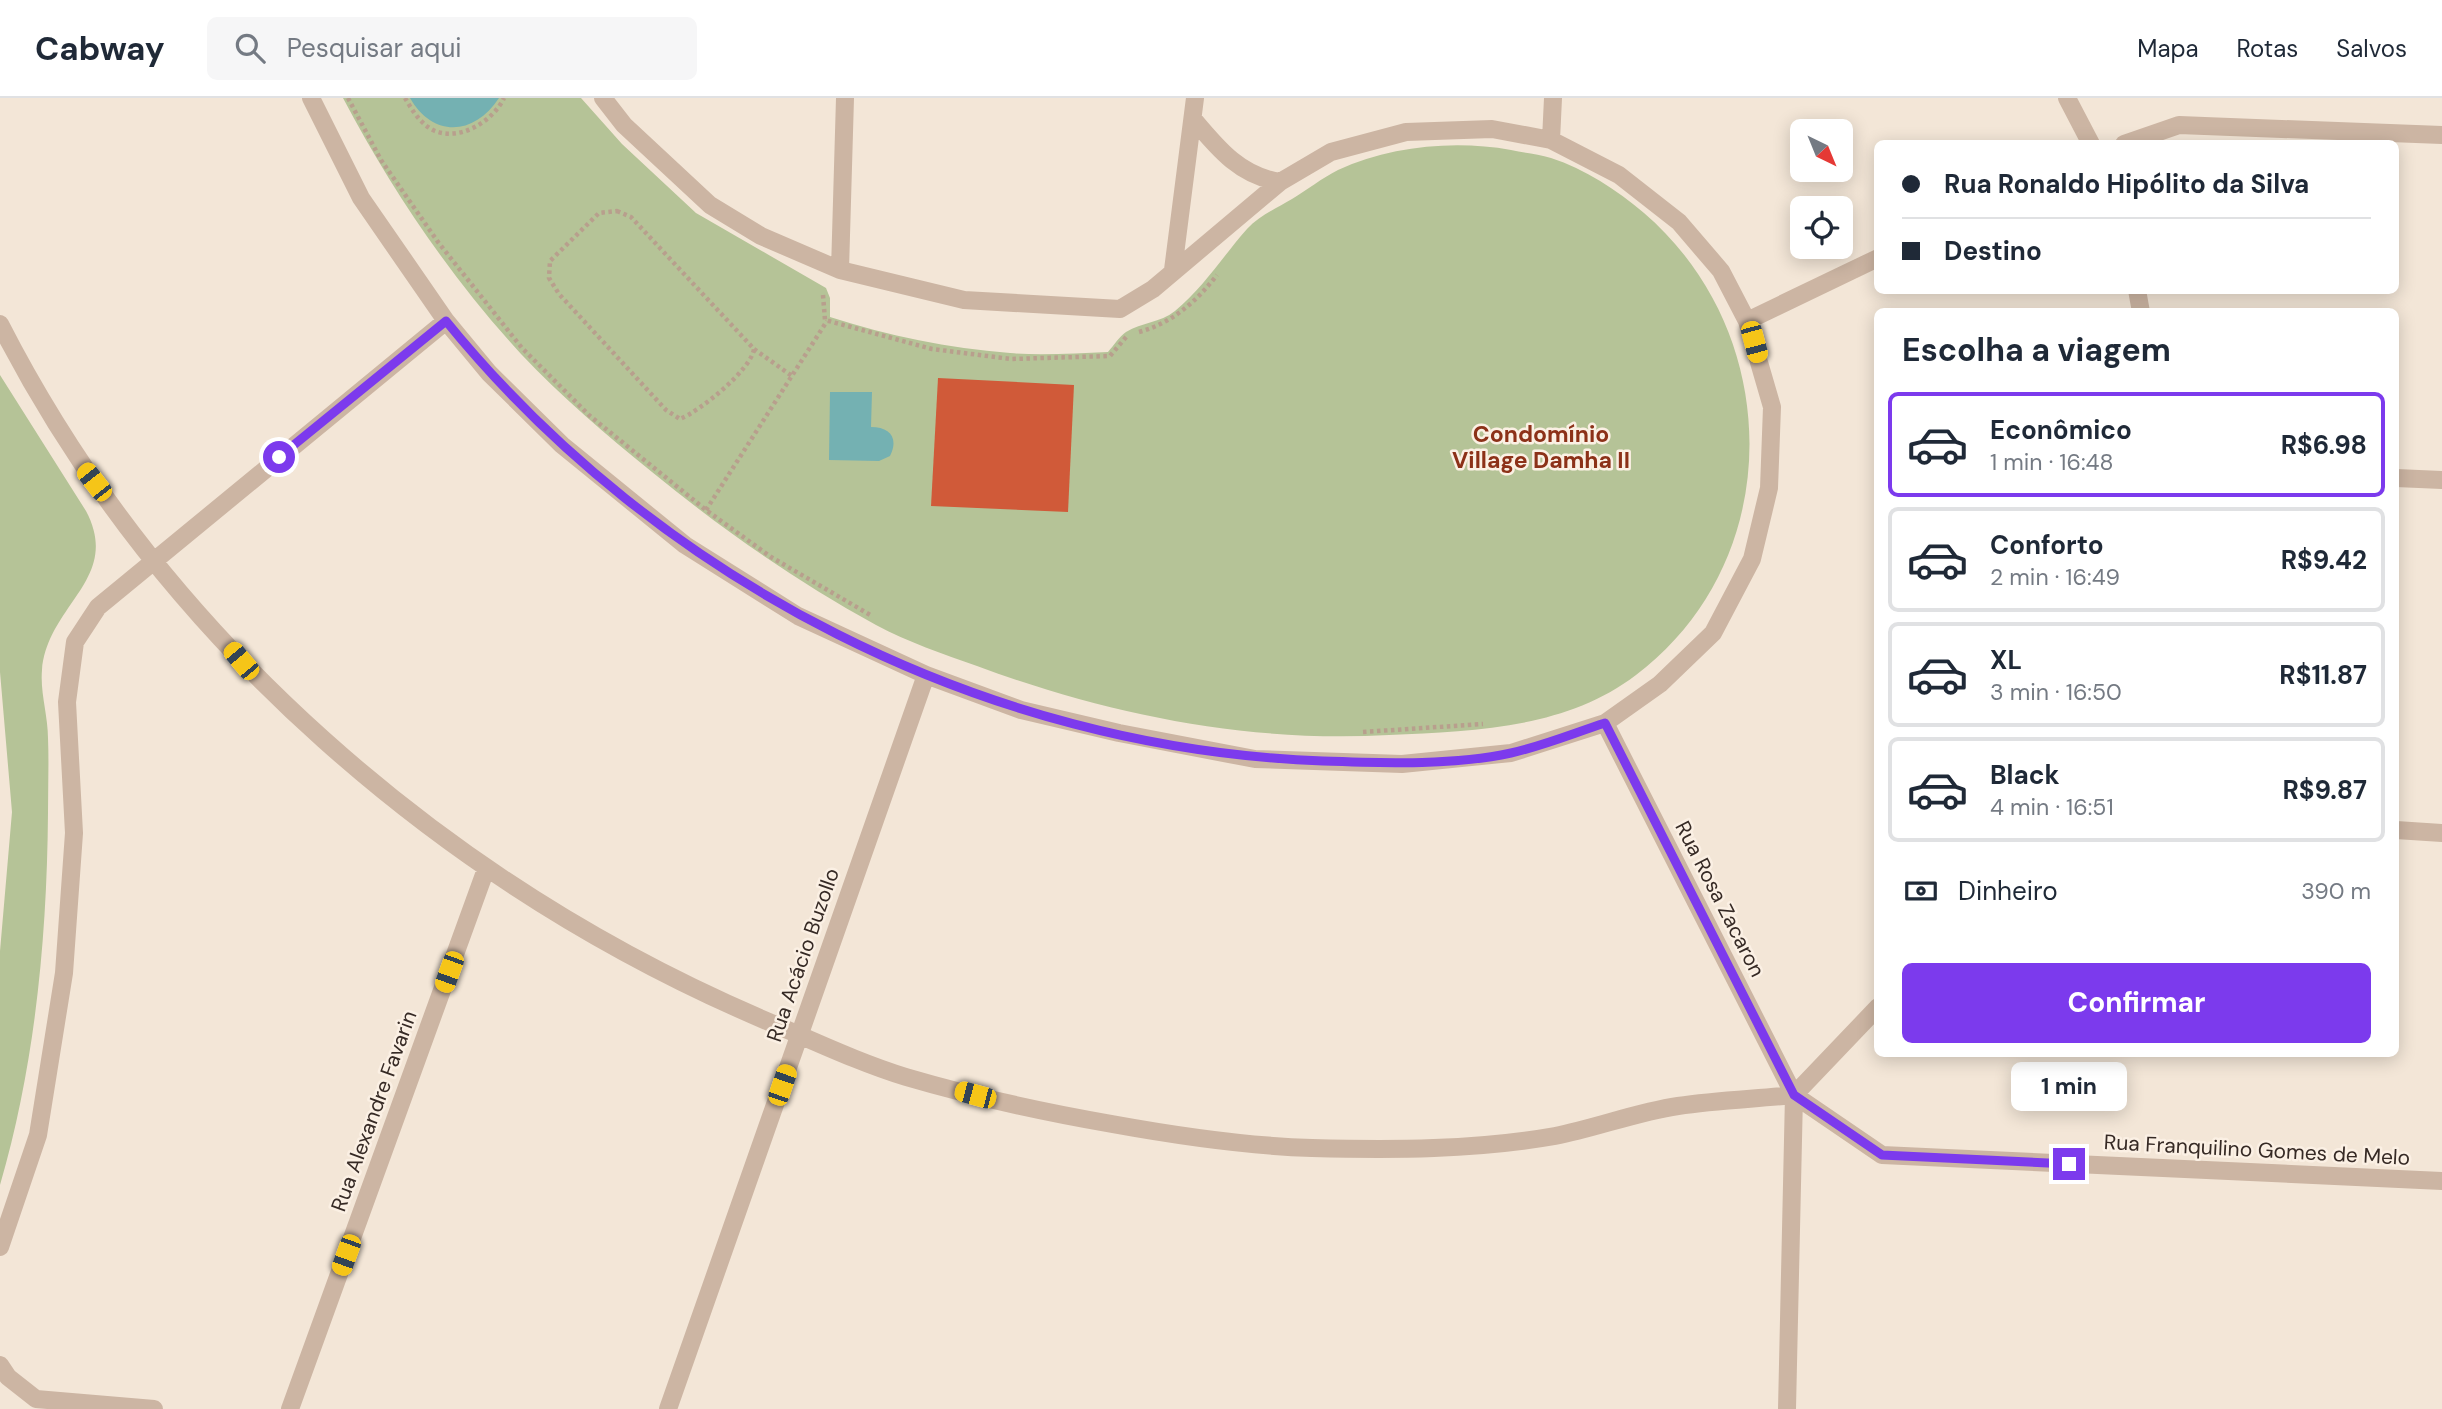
<!DOCTYPE html>
<html lang="pt">
<head>
<meta charset="utf-8">
<style>
	:root { --surface:#fff; --page:#f6f6f7; --text:#1f2937; --muted:#747a83; --line:#e0e1e3; --accent:#7c3aed }
	body { margin:0; font-family:"DM Sans",sans-serif; background:var(--page); color:var(--text); height:100vh; display:flex; flex-direction:column; font-size:26px; white-space:nowrap }
	* { box-sizing:border-box; margin:0 }
	p { font-size:23px; color:var(--muted) }
	.icon { flex:none; width:38px; height:38px; fill:none; stroke:currentColor; stroke-width:2; stroke-linecap:round; stroke-linejoin:round }
	.map { position:relative; flex:1; overflow:hidden }
	.side { position:absolute; left:1874px; top:210px; width:525px; height:749px; display:flex; flex-direction:column; background:var(--surface); border-radius:10px; box-shadow:0 4px 18px #0003 }
	.side>* { flex:none }
	.guide { position:absolute; left:1874px; top:42px; width:525px; height:154px; border-radius:10px; box-shadow:0 4px 18px #0003; display:grid; align-content:center; height:154px; padding:0 28px; background:var(--surface) }
	.needle { width:46px; rotate:137deg }
	.tools { position:absolute; left:1790px; top:21px; display:grid; gap:14px }
	.tools a { display:grid; place-items:center; width:63px; height:63px; border-radius:10px; background:var(--surface); box-shadow:0 4px 18px #0003; font-size:35px }
	.end { position:absolute; width:32px; height:32px; margin:-16px; border:9px solid #7c3aed; background:#fff; box-shadow:0 0 0 4px #fff }
	.from { border-radius:50% }
	.bubble { position:absolute; height:49px; border-radius:10px; background:var(--surface); box-shadow:0 4px 18px #0003; font-size:23px; font-weight:700; line-height:49px; text-align:center }
	.car { position:absolute; width:21px; height:42px; margin:-21px -10px; border-radius:9px; box-shadow:0 0 5px 2px #0007; background:linear-gradient(#f5c518 24%,#345 0 40%,#f5c518 0 76%,#345 0 86%,#f5c518 0) }
	.guide b { display:flex; align-items:center; gap:24px; height:66px; font-size:26px }
	.guide b+b { border-top:2px solid var(--line) }
	.guide i { width:18px; height:18px; background:var(--text) }
	ul { padding:0; list-style:none }
	li { display:flex; align-items:center; gap:21px; height:105px; margin:0 14px 10px; padding:0 14px; border:4px solid var(--line); border-radius:10px }
	li div { flex:1 }
	li b { display:block; font-size:26px }
	li em { font-style:normal; font-weight:700 }
	li.selected { border-color:var(--accent) }
	li>.icon { width:63px; height:63px; stroke-width:1.5 }
	h2 { padding:0 28px; font-size:32px; line-height:84px }
	.pay { display:flex; align-items:center; gap:18px; height:77px; padding:0 28px; font-size:26px }
	.pay p { margin-inline-start:auto }
	.button { display:flex; gap:14px; margin-top:auto; padding:14px 28px }
	.button a { flex:1; height:80px; border-radius:10px; background:var(--accent); color:#fff; font-size:28px; font-weight:700; line-height:80px; text-align:center }
	header { display:flex; align-items:center; gap:42px; box-sizing:border-box; height:98px; padding:0 35px; background:var(--surface); border-bottom:2px solid var(--line) }
	header strong { font-size:33px }
	nav { display:flex; gap:38px; margin-inline-start:auto; font-size:24px }
	.search { width:490px; height:63px; background:var(--page); display:flex; align-items:center; gap:18px; box-sizing:border-box; padding:0 24px; border-radius:10px; color:var(--muted); font-size:26px }
	.map>svg:first-child { display:block }
</style>
</head>
<body>
<header>
<strong>Cabway</strong>
<div class="search"><svg class="icon" aria-label="search" viewBox="0 0 24 24"><circle cx="10" cy="10" r="6"/><path d="M15 15l6 6"/></svg>Pesquisar aqui</div>
<nav><a>Mapa</a><a>Rotas</a><a>Salvos</a></nav>
</header>
<div class="map">
<svg width="2442" height="1311" viewBox="0 0 2442 1311">
	<rect width="100%" height="100%" fill="#f3e6d7"/>
	<path fill="#b5c397" d="M343,0H581L622,46L696,115L826,190L830,200V219C889,238 948,250 1010,255C1042,258 1076,255 1108,254C1114,247 1119,239 1126,234C1142,224 1160,225 1175,213C1204,189 1223,158 1247,131C1259,118 1277,110 1292,101C1307,92 1322,80 1338,72C1391,48 1454,42 1511,52C1524,55 1538,56 1551,60C1585,71 1617,92 1644,115C1785,236 1787,463 1636,577C1565,631 1474,633 1389,637C1249,645 1109,617 977,568C943,556 908,544 876,527C796,483 723,432 652,374C606,337 562,299 521,256C451,180 391,91 343,0Z
		M0,277L86,413C122,481 48,506 42,572C40,595 48,617 48,640C49,665 48,690 48,715C47,840 35,967 0,1087V853L12,714L0,574Z"/>
	<path fill="#74b1b2" d="M410,0H499C474,38 433,40 410,0Z
		M830,294H872L871,329C890,329 899,340 890,358L879,363L829,362Z"/>
	<path fill="#d05a39" d="M938,280L1074,287L1068,414L931,408Z"/>
	<g fill="none" stroke-linecap="round" stroke-linejoin="round">
		<path stroke="#b89f8d" stroke-width="4.5" stroke-dasharray="3.5 3.5" stroke-linecap="butt" d="M348,0L381,62L438,144L522,250L590,318L706,412L771,459L872,518
			M405,0C412,12 421,27 435,33C461,43 493,23 504,0
			M617,113L631,119L754,251C751,272 700,313 680,321L666,312L559,196L549,180L550,163L599,115Z
			M823,197L825,222L932,251L1011,261L1110,258L1127,238
			M1139,234C1172,225 1196,204 1217,177
			M754,251L792,278
			M706,412L827,223
			M1363,634L1483,626"/>
		<path stroke="#ccb5a3" stroke-width="18" d="M311,0L361,100L446,223L489,275L562,347L685,447L798,518L926,577L1021,612L1119,635L1255,661L1402,666L1511,655L1605,625L1660,586L1713,535L1752,461L1769,390L1772,309L1747,223L1721,173L1679,124L1619,77L1551,42L1492,31L1406,34L1331,54L1280,84L1153,191L1120,211L964,202L840,172L761,138L710,107L624,27L603,0
			M2067,0L2091,46
			M1194,22C1219,52 1241,78 1280,84
			M1551,42L1553,0
			M2124,46L2179,27L2442,37
			M840,172L845,0
			M1173,172L1195,0
			M2137,192L2141,214
			M1747,223L1878,160
			M0,226C161,541 446,787 769,924C814,943 860,965 906,979C974,999 1043,1014 1112,1026C1178,1038 1246,1048 1312,1050C1393,1052 1475,1052 1555,1038C1596,1030 1637,1014 1678,1008C1717,1002 1756,1001 1794,997
			M2396,380L2442,382
			M1605,625L1794,997L1882,1057L2442,1083
			M2396,732L2442,735
			M1794,997L1878,909
			M0,1149L38,1037L64,875L74,735L67,604L75,544L98,509L446,223
			M0,1267L8,1279L36,1301L154,1311
			M290,1311L486,771
			M668,1311L926,577
			M1787,1311L1794,997"/>
	</g>
	<g fill="none" stroke-linecap="round" stroke-linejoin="round">
		<path stroke="#7c3aed" stroke-width="9" d="M279,359L446,223C658,484 986,651 1323,663C1384,665 1451,668 1511,655C1543,648 1574,635 1605,625L1794,997L1882,1057L2069,1066"/>
	</g>
	<g text-anchor="middle" dominant-baseline="central" stroke-width="5" stroke-linejoin="round" paint-order="stroke">
		<g font-size="21" fill="#362a25" stroke="#fbf0e4">
			<text transform="translate(1720 801) rotate(63)">Rua Rosa Zacaron</text>
			<text transform="translate(803 857) rotate(-71)">Rua Acácio Buzollo</text>
			<text transform="translate(374 1013) rotate(-70)">Rua Alexandre Favarin</text>
			<text transform="translate(2257 1052) rotate(3)">Rua Franquilino Gomes de Melo</text>
		</g>
		<g font-size="23" font-weight="bold" fill="#8c3118" stroke="#fbf0e4">
			<text x="1541" y="336">Condomínio<tspan x="1541" dy="26">Village Damha II</tspan></text>
		</g>
	</g>
</svg>
<div class="tools">
<a><svg class="needle" viewBox="-14 -14 28 28"><path d="M0-13l5 13h-10z" fill="#e53935"/><path d="M0 13l5-13h-10z" fill="#747a83"/></svg></a>
<a><svg class="icon" aria-label="locate" viewBox="0 0 24 24"><circle cx="12" cy="12" r="6"/><path d="M12 2v4M12 18v4M2 12h4M18 12h4"/></svg></a>
</div>
<i class="end from" style="left:279px;top:359px"></i>
<i class="end" style="left:2069px;top:1066px"></i>
<div class="bubble" style="left:2011px;top:964px;width:116px">1 min</div>
<i class="car" style="left:1754px;top:244px;rotate:165deg"></i>
<i class="car" style="left:94px;top:384px;rotate:322deg"></i>
<i class="car" style="left:241px;top:563px;rotate:320deg"></i>
<i class="car" style="left:449px;top:874px;rotate:200deg"></i>
<i class="car" style="left:782px;top:987px;rotate:19deg"></i>
<i class="car" style="left:975px;top:997px;rotate:285deg"></i>
<i class="car" style="left:346px;top:1157px;rotate:200deg"></i>
<div class="guide">
<b><i class="from"></i>Rua Ronaldo Hipólito da Silva</b>
<b><i></i>Destino</b>
</div>
<section class="side">
<h2>Escolha a viagem</h2>
<ul>
<li class="selected"><svg class="icon" aria-label="car" viewBox="0 0 24 24"><path d="M5 17H2v-5l4-1 3-4h7l3 4 3 1v5h-3M9 17h6M6 11h13"/><circle cx="7" cy="17" r="2"/><circle cx="17" cy="17" r="2"/></svg><div><b>Econômico</b><p>1 min · 16:48</p></div><em>R$6.98</em></li>
<li><svg class="icon" aria-label="car" viewBox="0 0 24 24"><path d="M5 17H2v-5l4-1 3-4h7l3 4 3 1v5h-3M9 17h6M6 11h13"/><circle cx="7" cy="17" r="2"/><circle cx="17" cy="17" r="2"/></svg><div><b>Conforto</b><p>2 min · 16:49</p></div><em>R$9.42</em></li>
<li><svg class="icon" aria-label="car" viewBox="0 0 24 24"><path d="M5 17H2v-5l4-1 3-4h7l3 4 3 1v5h-3M9 17h6M6 11h13"/><circle cx="7" cy="17" r="2"/><circle cx="17" cy="17" r="2"/></svg><div><b>XL</b><p>3 min · 16:50</p></div><em>R$11.87</em></li>
<li><svg class="icon" aria-label="car" viewBox="0 0 24 24"><path d="M5 17H2v-5l4-1 3-4h7l3 4 3 1v5h-3M9 17h6M6 11h13"/><circle cx="7" cy="17" r="2"/><circle cx="17" cy="17" r="2"/></svg><div><b>Black</b><p>4 min · 16:51</p></div><em>R$9.87</em></li>
</ul>
<div class="pay"><svg class="icon" aria-label="cash" viewBox="0 0 24 24"><path d="M3 7h18v10H3z"/><circle cx="12" cy="12" r="2"/></svg>Dinheiro<p>390 m</p></div>
<div class="button"><a>Confirmar</a></div>
</section>
</div>
</body>
</html>
